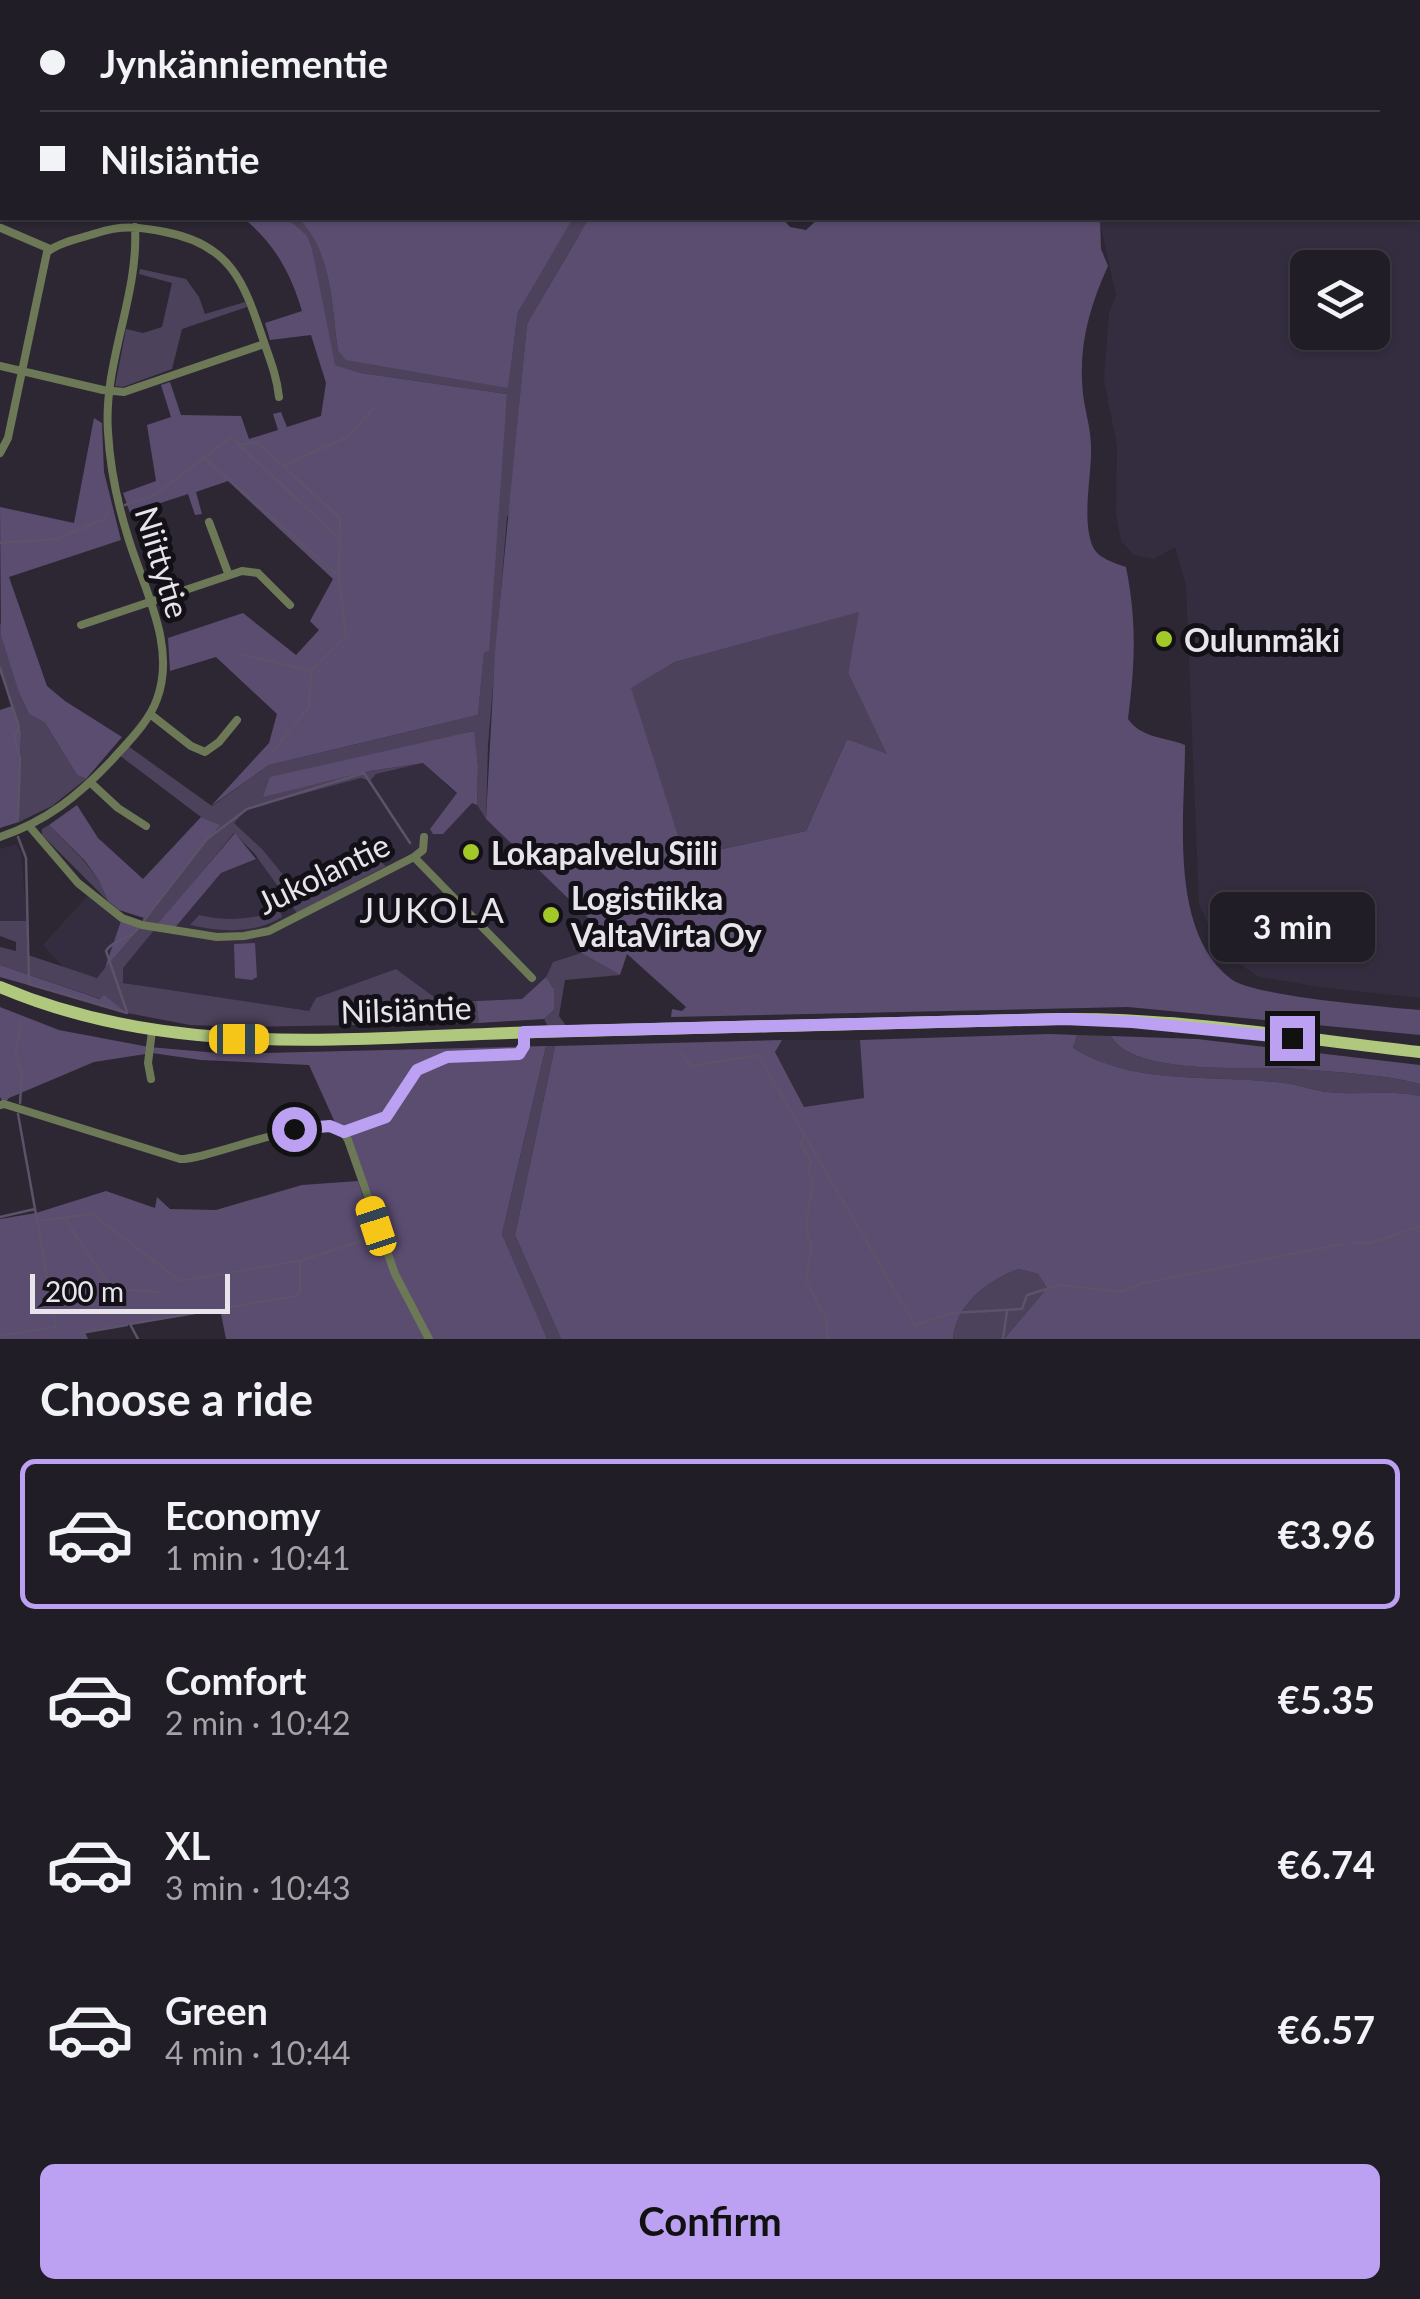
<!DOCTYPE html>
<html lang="en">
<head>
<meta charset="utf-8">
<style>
	:root { --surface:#211d26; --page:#29262e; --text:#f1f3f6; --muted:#a2a2a7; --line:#3e3b43; --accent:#bca0f2 }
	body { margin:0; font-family:Lato,sans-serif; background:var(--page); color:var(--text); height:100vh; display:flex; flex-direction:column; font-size:38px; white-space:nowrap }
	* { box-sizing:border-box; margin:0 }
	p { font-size:32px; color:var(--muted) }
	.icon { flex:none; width:55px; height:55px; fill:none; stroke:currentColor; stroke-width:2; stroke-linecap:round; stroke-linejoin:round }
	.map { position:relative; height:1339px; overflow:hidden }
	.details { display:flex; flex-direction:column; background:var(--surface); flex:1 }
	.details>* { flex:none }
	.hud { position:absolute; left:0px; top:0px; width:1420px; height:220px; box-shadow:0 2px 8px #0004,0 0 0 2px var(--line); display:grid; align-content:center; height:220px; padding:0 40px; background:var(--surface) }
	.buttons { position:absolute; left:1290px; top:250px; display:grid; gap:20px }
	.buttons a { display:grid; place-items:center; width:100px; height:100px; border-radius:15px; background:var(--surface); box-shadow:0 2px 8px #0004,0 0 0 2px var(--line); font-size:50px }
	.scale { position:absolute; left:30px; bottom:25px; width:200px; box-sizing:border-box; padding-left:10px; border:5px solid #e7e4ec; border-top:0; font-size:28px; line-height:35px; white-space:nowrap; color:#e7e4ec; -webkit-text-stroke:8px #131117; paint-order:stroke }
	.end { position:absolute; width:45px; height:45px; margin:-22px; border:12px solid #bca0f2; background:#111; box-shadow:0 0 0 5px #111 }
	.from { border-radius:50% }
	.bubble { position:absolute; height:70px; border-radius:15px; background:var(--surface); box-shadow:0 2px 8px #0004,0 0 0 2px var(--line); font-size:32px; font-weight:700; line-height:70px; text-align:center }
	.car { position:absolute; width:30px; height:60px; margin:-30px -15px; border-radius:12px; box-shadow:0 0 8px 2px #0007; background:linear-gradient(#f5c518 24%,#345 0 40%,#f5c518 0 76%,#345 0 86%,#f5c518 0) }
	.hud b { display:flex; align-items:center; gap:35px; height:95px; font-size:38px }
	.hud b+b { border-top:2px solid var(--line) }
	.hud i { width:25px; height:25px; background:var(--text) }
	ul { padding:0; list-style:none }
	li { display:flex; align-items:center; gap:30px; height:150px; margin:0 20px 15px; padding:0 20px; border:5px solid transparent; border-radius:15px }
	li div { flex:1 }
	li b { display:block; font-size:38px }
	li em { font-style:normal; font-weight:700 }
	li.on { border-color:var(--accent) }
	li>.icon { width:90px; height:90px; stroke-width:1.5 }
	h2 { padding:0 40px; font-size:45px; line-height:120px }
	.button { display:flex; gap:20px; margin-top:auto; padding:20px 40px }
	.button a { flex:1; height:115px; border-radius:15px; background:var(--accent); color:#111; font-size:40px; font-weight:700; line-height:115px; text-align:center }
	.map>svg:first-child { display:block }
</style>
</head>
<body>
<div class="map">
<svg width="1420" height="1339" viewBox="0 0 1420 1339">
	<rect width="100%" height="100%" fill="#2c2733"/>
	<path fill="#342d3f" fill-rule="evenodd" d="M958,0H1420V998L1319,987L1259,977L1227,956L1214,937L1199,904L1186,586L1175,547L1154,559L1134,555L1121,541L1116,514L1117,446L1104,380L1109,313L1116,295L1099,218H1418V2H958ZM1308,268H1372V332H1308Z
		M423,763L453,791L477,805L486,819L604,932L581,953L553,962L546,977L522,999L441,1002L395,969L310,1011L262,1007L97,978L64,968L43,945L89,894L122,918L173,929L221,873L256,859L262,849L234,823L247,809L361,778L370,781L376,774Z
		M16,844L21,853L27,921H0V849Z
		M782,1040H860L864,1098L804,1107L775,1051Z"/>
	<path fill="#4c425b" d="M0,0H148L151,2H2L0,50Z
		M665,0H948L665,2Z
		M287,218H298C333,252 331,304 338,351L346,359L508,387L518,312L530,290L440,218H602L579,235L527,324L513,473L522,496L507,517L488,746L486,819L477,805L478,767L473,731L264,796L370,771L423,763L376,774L370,781L361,778L247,809L234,823L262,849L298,893L306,895L378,860L386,866L297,913L254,853L234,833L123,968V983L309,1011L316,998L396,969L441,1002L476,1001L479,1023L244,1027L190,1025L127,1013L104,996L101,999L0,965V947L16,951V942L0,936V921H27L28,955L97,978L219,825L201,817L119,755L128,746L212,806L269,765L478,715L507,394L361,373L334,365L306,236Z
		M140,269L186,279L199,297L205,314L245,302L247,307L182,329L172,369L123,387L115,386L126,329L143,333L162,327L172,283L139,274Z
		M860,611L848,673L888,755L847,739L806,831L685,857L630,688L675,662Z
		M0,622L19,693L29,714L45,723L77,775L86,779L52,806L19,822L21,731L0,673Z
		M49,825L84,861L98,879L108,901L42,835V829Z
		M280,911L282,917C255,934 221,932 190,925L199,915C227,922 252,919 280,911Z
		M581,953L620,975L565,980L559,1016L570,1031L551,1032L544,1019L554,1010V989L546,977L553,962Z
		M1077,1035L1111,1036C1133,1077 1255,1066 1296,1069C1337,1072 1381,1074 1420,1084V1096C1389,1089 1359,1096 1328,1092C1315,1091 1303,1086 1290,1084C1218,1073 1138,1088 1073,1048Z
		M546,1046H555L515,1235L561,1339H547L543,1331L502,1234Z
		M1019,1269L1038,1274L1047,1288L1004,1339H953C956,1304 988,1280 1019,1269Z"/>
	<path fill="#5b4d70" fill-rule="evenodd" d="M271,0H541L542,2H270Z
		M243,218H287L307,236L312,249L335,365L361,373L507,394L489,651L484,652L478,715L269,765L211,806L269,743L277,714L216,657L170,671L168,638L243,613L296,655L319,630L310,621L333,579L228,481L196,492L202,514L195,515L188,494L130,513L123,493L156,481L147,425L171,417L161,385L170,382L181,415L241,416L249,439L278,430L273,414L281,412L287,427L321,416L326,383L311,335L270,340L265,323L302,311C291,274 274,242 243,218Z
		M298,218H573L518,312L508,388L346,360L338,351C331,304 333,253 298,218Z
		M589,218H782L790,227L806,230L819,218H1100L1101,249L1108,266C1089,308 1078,347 1083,394C1085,411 1091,429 1091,447C1092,476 1081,519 1093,547C1099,559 1115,563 1126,567C1137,622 1135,664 1128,719C1141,738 1165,737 1185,745C1185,815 1168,930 1231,979C1252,996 1386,1007 1420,1010V1035L1128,1007L671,1017L672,1009L682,1011L686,1007L627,954L620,975L581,953L603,932L486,819L495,652L527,324ZM859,612L848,673L887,754L847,739L806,831L685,857L631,688L675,662Z
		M94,418L102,423L104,472L121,540L9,577L47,686L65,701L122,737L86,779L77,775L45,723L29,714L19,693L1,635L0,507L74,523Z
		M12,706L21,731L19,822L0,828V710Z
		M474,731L478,767L477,805L472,803L443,834H433L430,829L457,793L423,763L370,771L263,797L270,777Z
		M77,805L98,838L143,879L201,817L220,825L144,918L119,910L108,901L98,879L85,861L49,825Z
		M235,833L256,859L221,873L173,930L155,927Z
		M122,918L142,925L105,968Z
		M255,943L257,977L252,980L235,978L234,944Z
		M0,965L100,999L104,995L127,1013L0,977Z
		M546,977L554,989V1010L544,1019L479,1023L476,1001L522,999Z
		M0,1007L59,1030L149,1047L229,1054L546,1046L502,1234L547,1339H429L404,1290L345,1133L338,1129L309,1065L201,1060L152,1053L94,1062L9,1098L4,1104L0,1097Z
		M1050,1034L1077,1035L1073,1048C1138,1088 1218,1073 1291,1084C1303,1086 1315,1091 1328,1092C1359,1096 1389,1089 1420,1096V1339H1004L1047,1288L1038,1274L1019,1269C988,1280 956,1304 953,1339H561L515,1235L555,1046L782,1040L775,1052L804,1107L864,1098L860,1040Z
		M1111,1036L1197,1039L1420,1065V1084C1381,1074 1337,1072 1296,1069C1255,1066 1133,1077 1111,1036Z
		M358,1181L376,1236L426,1339H226L220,1309L85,1332L88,1339H0V1219L36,1213L106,1191L155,1208L157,1197L170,1209L216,1210L302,1185Z"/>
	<path fill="#211332" stroke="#5c526a" stroke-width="2.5" d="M1005,0H1238L1240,2H1003Z"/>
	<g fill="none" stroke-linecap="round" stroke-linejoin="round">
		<path stroke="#5c526a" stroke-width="2.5" d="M0,59L2,57
			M239,445L341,540
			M204,458L339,576L346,636L311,671L241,654
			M284,467L340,518L339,574
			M125,505L156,494L231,437L239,445L256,442L283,466L347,437L375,407
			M0,543L57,539L104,519L108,510
			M0,668L19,727L14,736L20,758L18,818
			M273,751L309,707L311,671
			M18,837L26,858L29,984L127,1013
			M144,920L207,839L247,809L364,773L410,843
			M127,1012L106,951C112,940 129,940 138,929
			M680,1052L692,1066L758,1055L915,1325L952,1313L1022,1309L1027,1295L1060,1285L1121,1292L1143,1283L1343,1244
			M20,1103L22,1071L15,1056L21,1023
			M18,1114L35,1209
			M804,1136L801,1144L811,1161L808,1171L813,1179L806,1230L812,1246L806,1281L826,1318L828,1339
			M0,1217L35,1209L56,1327L0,1336
			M65,1219L112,1289L161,1292
			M38,1221L92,1214L180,1281L299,1261
			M1353,1243H1371L1420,1226
			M84,1339L81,1333L127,1325
			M138,1339L130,1324L296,1296L300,1291V1261L376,1236
			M1003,1339L1007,1311"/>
		<path stroke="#6d7956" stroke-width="8" d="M190,2L200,0
			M0,36L2,37
			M1,228L50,249
			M0,366L103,390L124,392L264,344
			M0,453L8,438L47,252C60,242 81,238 97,233C121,225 141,227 165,232C234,245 245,286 265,345C271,362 277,378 279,397
			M209,522L228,573
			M81,625L242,571L258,573L290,605
			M150,714L191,746L205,752L219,742L237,720
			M91,783L118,808L146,826
			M30,827L78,883L122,918L142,925L217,937L244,936L269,931L414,857L423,850L424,837
			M0,837C47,821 78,796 112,760C128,742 149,722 157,699C177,645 143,588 128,537C117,502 110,468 108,432C103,362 139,296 135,227
			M414,857L532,978
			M151,1079L148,1063L152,1031
			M0,1105L4,1104L180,1159C213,1160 333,1103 348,1140L395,1274L429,1339
			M345,1133L386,1117L417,1070L447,1057L519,1054L524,1046V1032"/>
		<path stroke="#b0c87e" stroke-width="12" d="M0,987C174,1061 353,1037 537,1032C711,1027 885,1022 1059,1019C1179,1017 1301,1039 1420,1052"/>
	</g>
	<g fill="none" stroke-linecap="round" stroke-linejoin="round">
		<path stroke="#bca0f2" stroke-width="12" d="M294,1129L330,1126L344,1132L386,1117L417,1070L447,1057L519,1054L524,1046V1032L1064,1019L1132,1022L1292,1038"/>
	</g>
	<g fill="#a2c928" stroke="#131117" stroke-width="4">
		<circle cx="1164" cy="639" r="10"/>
		<circle cx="471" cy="852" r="10"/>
		<circle cx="551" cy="915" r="10"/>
	</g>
	<g text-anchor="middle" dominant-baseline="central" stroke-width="10" stroke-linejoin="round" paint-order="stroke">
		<g font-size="32" fill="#e7e4ec" stroke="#131117">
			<text transform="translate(163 562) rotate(73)">Niittytie</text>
			<text transform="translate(323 873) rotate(-26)">Jukolantie</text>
			<text transform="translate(406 1009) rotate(-2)">Nilsiäntie</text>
		</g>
		<g font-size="32" font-weight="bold" fill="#e7e4ec" stroke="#131117" text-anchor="start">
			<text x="1184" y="639">Oulunmäki</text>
			<text x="491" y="852">Lokapalvelu Siili</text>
			<text x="571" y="897">Logistiikka<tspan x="571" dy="37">ValtaVirta Oy</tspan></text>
		</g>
		<g font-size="35" letter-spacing="2.5" fill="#e7e4ec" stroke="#131117">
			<text x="433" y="909">JUKOLA</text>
		</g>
	</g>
</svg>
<div class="buttons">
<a><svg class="icon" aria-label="layers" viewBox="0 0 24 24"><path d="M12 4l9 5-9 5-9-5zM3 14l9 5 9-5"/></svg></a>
</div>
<div class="scale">200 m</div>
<i class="end from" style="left:294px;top:1129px"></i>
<i class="end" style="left:1292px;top:1038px"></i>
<div class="bubble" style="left:1210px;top:892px;width:165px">3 min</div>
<i class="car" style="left:239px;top:1039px;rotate:90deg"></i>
<i class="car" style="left:376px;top:1226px;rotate:342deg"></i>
<div class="hud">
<b><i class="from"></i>Jynkänniementie</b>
<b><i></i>Nilsiäntie</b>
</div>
</div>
<section class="details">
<h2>Choose a ride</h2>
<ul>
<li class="on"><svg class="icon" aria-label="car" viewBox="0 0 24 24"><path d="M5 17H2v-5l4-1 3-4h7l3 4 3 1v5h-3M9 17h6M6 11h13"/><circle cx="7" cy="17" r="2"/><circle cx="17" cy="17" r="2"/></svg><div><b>Economy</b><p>1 min · 10:41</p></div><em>€3.96</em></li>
<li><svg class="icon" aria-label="car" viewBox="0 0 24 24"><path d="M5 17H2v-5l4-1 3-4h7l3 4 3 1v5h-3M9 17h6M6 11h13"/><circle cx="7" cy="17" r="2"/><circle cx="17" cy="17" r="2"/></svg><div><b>Comfort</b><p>2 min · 10:42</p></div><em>€5.35</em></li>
<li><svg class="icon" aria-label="car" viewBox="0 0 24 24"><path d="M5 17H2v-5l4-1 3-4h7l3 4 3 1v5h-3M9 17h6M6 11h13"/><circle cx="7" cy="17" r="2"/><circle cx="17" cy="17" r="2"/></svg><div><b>XL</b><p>3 min · 10:43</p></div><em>€6.74</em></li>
<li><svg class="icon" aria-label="car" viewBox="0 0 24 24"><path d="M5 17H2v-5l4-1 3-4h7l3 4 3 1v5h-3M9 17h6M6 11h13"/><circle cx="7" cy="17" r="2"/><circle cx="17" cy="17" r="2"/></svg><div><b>Green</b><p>4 min · 10:44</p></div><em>€6.57</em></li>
</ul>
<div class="button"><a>Confirm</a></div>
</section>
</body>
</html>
